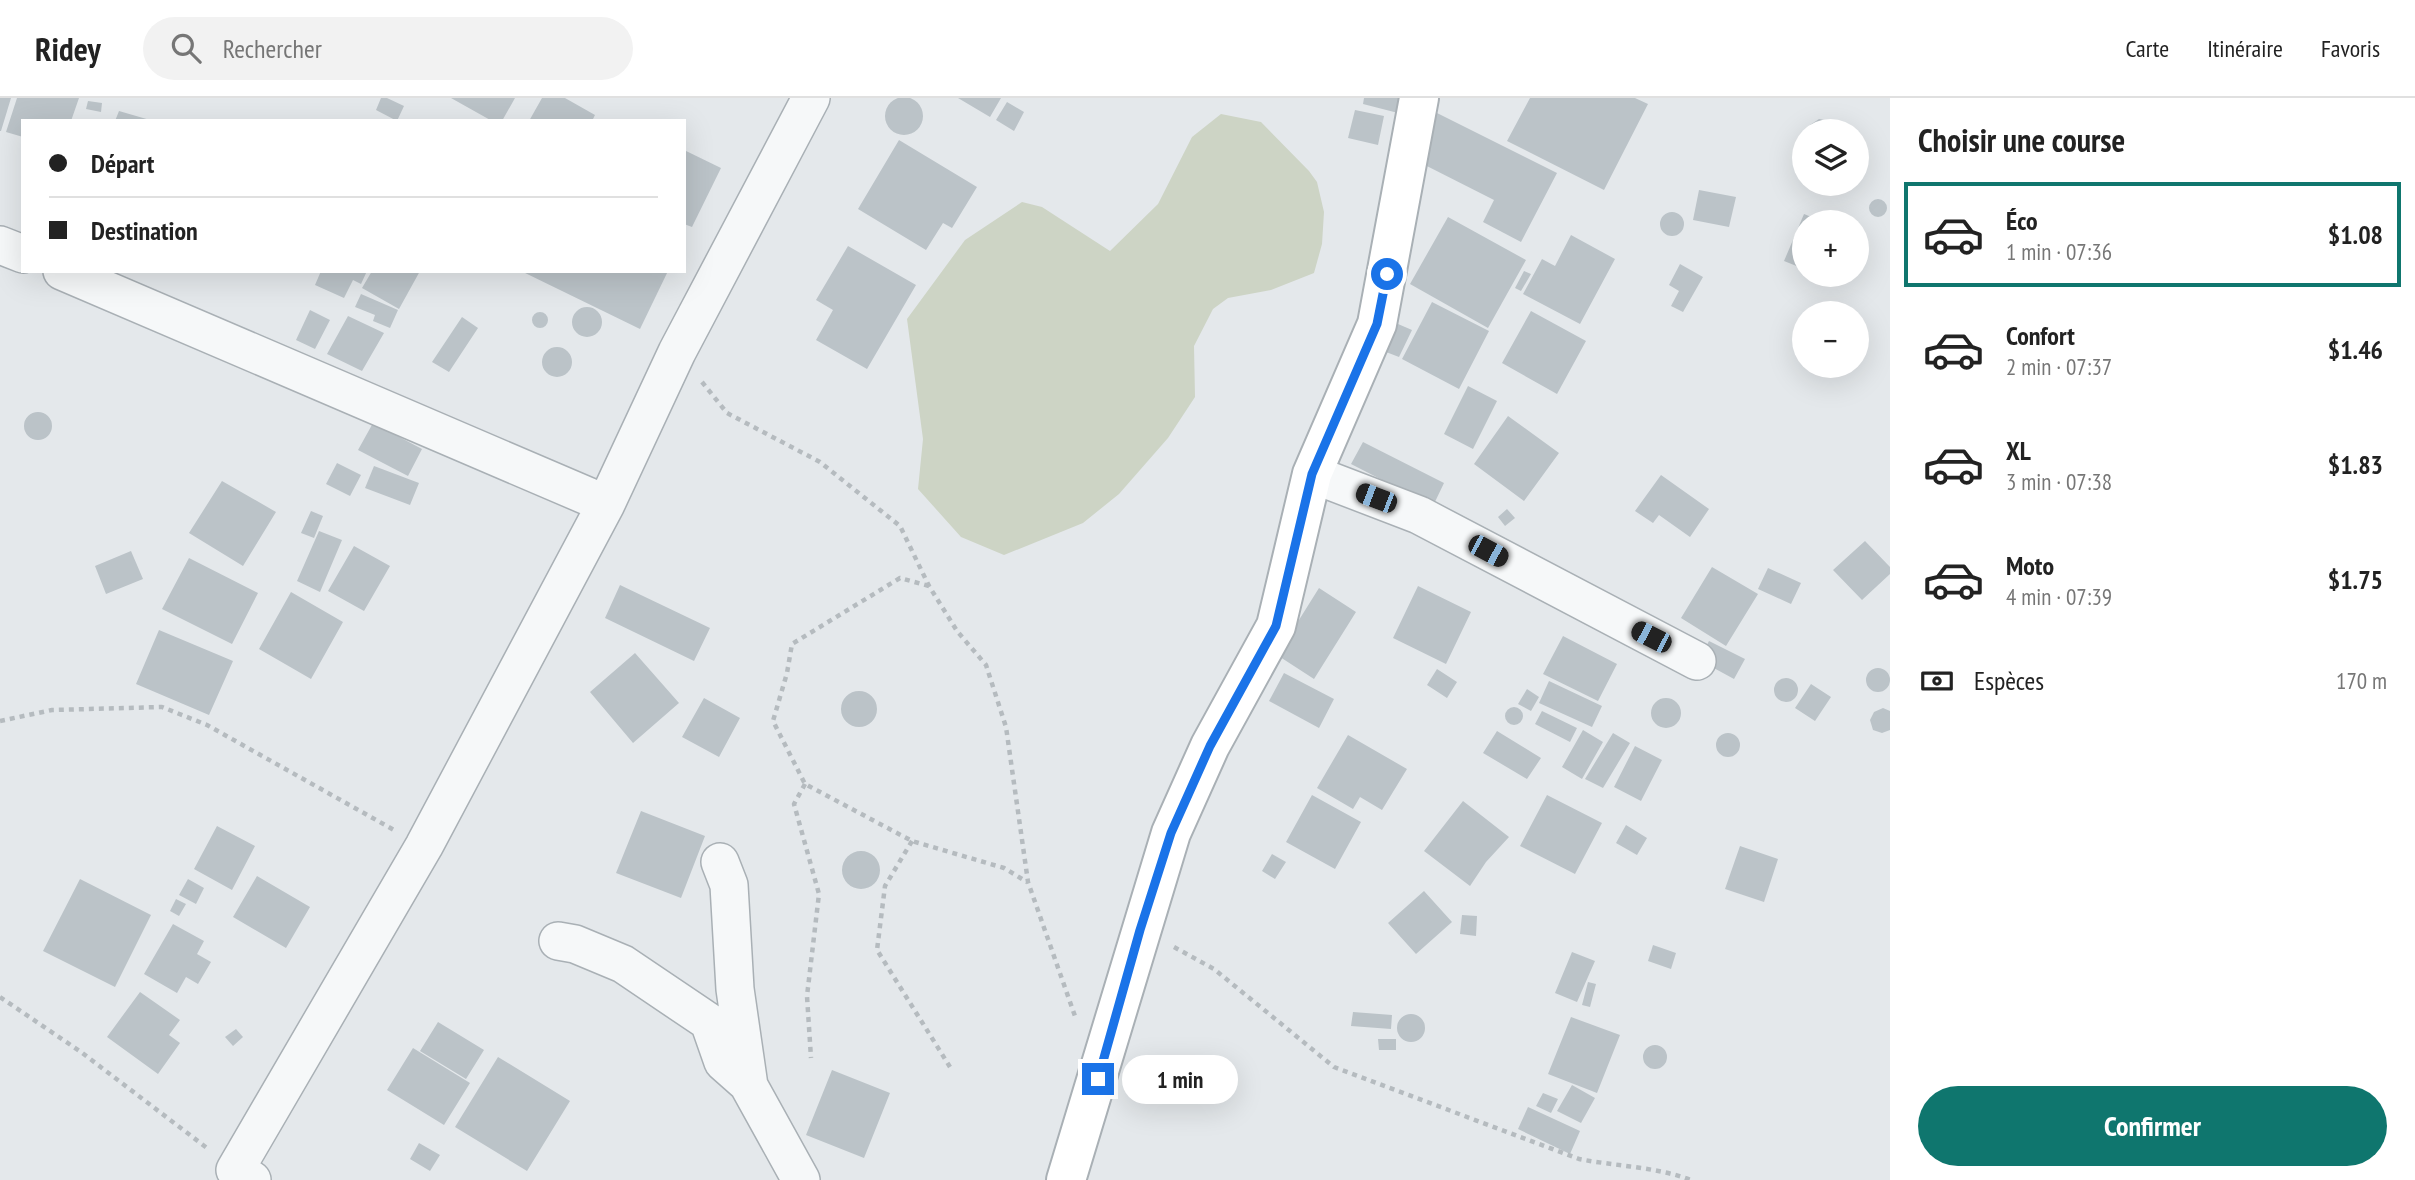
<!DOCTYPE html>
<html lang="fr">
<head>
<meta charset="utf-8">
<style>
	:root { --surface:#fff; --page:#f2f2f2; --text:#222; --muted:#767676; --line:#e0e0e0; --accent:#0f766e }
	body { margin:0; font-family:"PT Sans Narrow",sans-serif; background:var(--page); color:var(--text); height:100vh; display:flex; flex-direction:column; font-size:26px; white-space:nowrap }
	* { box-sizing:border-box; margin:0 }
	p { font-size:23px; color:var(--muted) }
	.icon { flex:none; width:38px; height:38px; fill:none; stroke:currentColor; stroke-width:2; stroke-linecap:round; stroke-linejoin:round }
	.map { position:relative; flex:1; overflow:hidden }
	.details { display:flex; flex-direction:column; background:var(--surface); width:525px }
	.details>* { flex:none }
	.hud { position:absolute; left:21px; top:21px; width:665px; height:154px; border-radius:0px; box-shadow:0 7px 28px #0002; display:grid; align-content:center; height:154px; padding:0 28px; background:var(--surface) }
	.controls { position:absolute; left:1792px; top:21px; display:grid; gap:14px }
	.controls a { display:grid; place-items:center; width:77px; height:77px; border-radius:50%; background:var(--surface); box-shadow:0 7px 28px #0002; font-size:35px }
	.end { position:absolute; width:32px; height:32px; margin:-16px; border:9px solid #1a73e8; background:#fff; box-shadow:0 0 0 4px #fff }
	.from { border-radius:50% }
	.bubble { position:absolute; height:49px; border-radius:24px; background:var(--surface); box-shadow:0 7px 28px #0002; font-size:23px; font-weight:600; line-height:49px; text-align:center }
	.car { position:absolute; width:21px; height:42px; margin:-21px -10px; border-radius:9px; box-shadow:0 0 5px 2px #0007; background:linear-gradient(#222 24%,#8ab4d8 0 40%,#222 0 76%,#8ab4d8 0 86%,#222 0) }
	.hud b { display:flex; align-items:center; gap:24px; height:66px; font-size:26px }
	.hud b+b { border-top:2px solid var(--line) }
	.hud i { width:18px; height:18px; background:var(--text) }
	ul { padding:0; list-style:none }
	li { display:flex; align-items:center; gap:21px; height:105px; margin:0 14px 10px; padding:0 14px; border:4px solid transparent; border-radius:0px }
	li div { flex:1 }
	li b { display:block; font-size:26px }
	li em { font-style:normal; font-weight:600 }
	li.on { border-color:var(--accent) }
	li>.icon { width:63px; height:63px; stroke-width:1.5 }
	h2 { padding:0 28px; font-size:32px; line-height:84px }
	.pay { display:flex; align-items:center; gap:18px; height:77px; padding:0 28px; font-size:26px }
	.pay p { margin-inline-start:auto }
	.cta { display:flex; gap:14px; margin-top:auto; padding:14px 28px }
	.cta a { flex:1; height:80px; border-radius:42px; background:var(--accent); color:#fff; font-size:28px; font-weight:600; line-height:80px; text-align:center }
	header { display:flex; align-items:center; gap:42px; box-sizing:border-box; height:98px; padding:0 35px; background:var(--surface); border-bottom:2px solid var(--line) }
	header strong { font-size:33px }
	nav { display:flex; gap:38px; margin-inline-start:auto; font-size:24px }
	.search { width:490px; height:63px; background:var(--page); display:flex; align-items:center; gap:18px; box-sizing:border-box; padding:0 24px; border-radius:38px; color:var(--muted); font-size:26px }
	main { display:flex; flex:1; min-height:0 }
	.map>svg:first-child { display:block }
</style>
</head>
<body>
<header>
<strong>Ridey</strong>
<div class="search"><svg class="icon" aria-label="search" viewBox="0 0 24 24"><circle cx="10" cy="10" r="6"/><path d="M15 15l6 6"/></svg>Rechercher</div>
<nav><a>Carte</a><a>Itinéraire</a><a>Favoris</a></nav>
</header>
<main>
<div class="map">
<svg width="1890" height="1082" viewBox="0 0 1890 1082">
	<rect width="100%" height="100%" fill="#e4e8eb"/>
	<path fill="#cdd4c5" d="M1221,16L1261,24L1309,73L1317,84L1324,114L1322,146L1314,175L1271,192L1228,200L1213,211L1194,248L1195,299L1168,340L1119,396L1083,425L1004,457L961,439L918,391L923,341L907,221L965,142L1022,104L1042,109L1110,153L1158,106L1192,39Z"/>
	<path fill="#bbc3c8" d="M885 18a19 19 0 1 1 38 0a19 19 0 1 1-38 0Z
		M0,0H11L1,33H0Z
		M17,0H79L71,23H23V39L6,34Z
		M381,0H387L404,8L397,23L376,12Z
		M451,0H515L502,23H492Z
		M542,0H565L595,17L592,23H529Z
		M958,0H1001L990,19Z
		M1364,0H1406L1402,16L1363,6Z
		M1530,0H1635L1648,6L1604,92L1507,43Z
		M88,3L102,5L101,14L86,11Z
		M1007,4L1024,14L1014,33L996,22Z
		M1355,12L1384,18L1378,47L1348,40Z
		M119,13L150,22V23H115Z
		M1437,15L1557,75L1521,144L1483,124L1494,102L1413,61Z
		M1819,21L1830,23L1837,33H1809L1810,27Z
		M899,42L977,89L952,130L943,125L926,152L858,111Z
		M684,52L721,70L692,129L684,126Z
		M1699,92L1736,99L1729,129L1693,122Z
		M1869 110a9 9 0 1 1 18 0a9 9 0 1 1-18 0Z
		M1660 126a12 12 0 1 1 24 0a12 12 0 1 1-24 0Z
		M1804,116L1824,124H1804V171L1784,163Z
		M1448,119L1526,162L1488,230L1410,186Z
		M1571,137L1615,161L1580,226L1523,196L1542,161L1555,168Z
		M848,148L916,187L867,271L816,242L833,212L816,202Z
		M1680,166L1703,179L1683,214L1671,208L1679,193L1669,187Z
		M321,173H367L361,186L353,182L344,200L315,187Z
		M372,173H420L399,211L362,190Z
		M521,173H668L640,231Z
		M1524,173L1531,176L1521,193L1515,190Z
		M361,196L398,212L390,230L373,223L375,217L355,209Z
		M1432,204L1489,233L1459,291L1402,261Z
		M572 224a15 15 0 1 1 30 0a15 15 0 1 1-30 0Z
		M310,212L330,222L315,251L296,242Z
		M1531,213L1586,243L1557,296L1502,265Z
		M532 222a8 8 0 1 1 16 0a8 8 0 1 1-16 0Z
		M348,218L384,235L362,273L327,256Z
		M462,219L478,230L449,274L432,264Z
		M1398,226L1412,232L1399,259L1386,254Z
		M542 264a15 15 0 1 1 30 0a15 15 0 1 1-30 0Z
		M1468,288L1497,303L1473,351L1444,336Z
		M24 328a14 14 0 1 1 28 0a14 14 0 1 1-28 0Z
		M1508,318L1559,355L1524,403L1474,366Z
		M373,325L422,351L408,378L358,352Z
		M1363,344L1444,385L1433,408L1351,366Z
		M337,365L361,377L350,398L326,386Z
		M374,368L419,385L410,407L365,390Z
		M1661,377L1709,411L1690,439L1659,417L1653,425L1635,413Z
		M222,383L276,414L243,468L189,435Z
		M1507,411L1515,420L1505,428L1498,419Z
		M311,413L323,418L314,440L301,435Z
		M319,433L342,442L320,494L297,483Z
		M1865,443L1890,469V476L1862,502L1833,472Z
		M354,448L390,468L364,513L328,493Z
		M131,453L143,481L106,496L95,468Z
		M189,460L258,495L232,546L162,511Z
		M1712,469L1758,496L1726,548L1681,520Z
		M1768,470L1801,485L1791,506L1758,491Z
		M620,487L710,530L694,563L605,520Z
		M1418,488L1471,514L1446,566L1393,540Z
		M1319,490L1356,514L1314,581L1277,557Z
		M291,494L343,524L311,581L259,551Z
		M159,532L233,563L209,617L136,586Z
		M1563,538L1617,566L1598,603L1543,576Z
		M1709,543L1745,561L1734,581L1699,562Z
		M635,555L679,605L633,645L590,594Z
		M1866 582a12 12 0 1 1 24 0a12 12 0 1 1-24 0Z
		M1437,571L1457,584L1447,600L1427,587Z
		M1284,575L1334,601L1319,630L1269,603Z
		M1774 592a12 12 0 1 1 24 0a12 12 0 1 1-24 0Z
		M1549,583L1602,608L1592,629L1539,605Z
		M1811,586L1831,599L1815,623L1795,610Z
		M1527,591L1539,599L1531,613L1518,606Z
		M841 611a18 18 0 1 1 36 0a18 18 0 1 1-36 0Z
		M704,600L740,620L719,659L682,639Z
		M1651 615a15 15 0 1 1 30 0a15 15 0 1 1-30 0Z
		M1505 618a9 9 0 1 1 18 0a9 9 0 1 1-18 0Z
		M1883,610L1890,613V632L1882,635L1873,632L1870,622L1874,614Z
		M1542,613L1577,630L1570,644L1535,626Z
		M1583,632L1603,644L1582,681L1562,669Z
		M1497,633L1541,660L1527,681L1483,655Z
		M1716 647a12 12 0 1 1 24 0a12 12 0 1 1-24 0Z
		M1613,635L1630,645L1603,690L1585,681Z
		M1348,637L1407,671L1382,712L1360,699L1353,711L1317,690Z
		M1635,648L1662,662L1641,703L1614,689Z
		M1312,697L1361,724L1335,771L1286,744Z
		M1547,697L1602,725L1575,776L1520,748Z
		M1463,703L1509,739L1486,764L1470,788L1424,753Z
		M641,713L705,738L681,800L616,775Z
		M1626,727L1647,740L1637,757L1616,745Z
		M217,728L255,748L232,792L194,771Z
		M1740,748L1778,761L1764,804L1725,791Z
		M842 772a19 19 0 1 1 38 0a19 19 0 1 1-38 0Z
		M1272,756L1286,764L1275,781L1262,773Z
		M257,778L310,809L286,850L233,819Z
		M80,781L151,817L115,889L43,853Z
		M188,781L204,790L196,806L179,797Z
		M1424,793L1452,824L1416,856L1388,825Z
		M176,801L186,806L179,818L170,813Z
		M1462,817L1477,818L1476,838L1460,836Z
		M173,826L204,843L197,856L211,864L198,886L186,879L177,895L144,876Z
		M1653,847L1676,855L1671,871L1648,863Z
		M1572,854L1595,863L1577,904L1555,895Z
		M1588,884L1596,886L1590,909L1582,907Z
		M140,894L180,922L169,937L180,945L158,976L107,939Z
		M1353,914L1392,917L1391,931L1351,928Z
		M1397 930a14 14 0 1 1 28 0a14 14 0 1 1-28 0Z
		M1571,919L1620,937L1597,995L1548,976Z
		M438,924L484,952L466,981L420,953Z
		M236,931L243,939L233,948L225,939Z
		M1378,941H1396V952H1379Z
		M1643 959a12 12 0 1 1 24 0a12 12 0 1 1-24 0Z
		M413,950L470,985L444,1027L387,992Z
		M498,959L570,1003L527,1073L455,1029Z
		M832,972L890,995L864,1060L806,1037Z
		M1572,987L1595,1000L1581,1025L1557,1013Z
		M1543,995L1558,1001L1551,1015L1536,1008Z
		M1528,1009L1580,1033L1570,1056L1518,1031Z
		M419,1045L440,1057L430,1073L410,1061Z"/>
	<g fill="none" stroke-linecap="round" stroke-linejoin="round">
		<defs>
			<path id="street" d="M0,147L23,156
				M62,173L606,406
				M1312,376L1419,417L1697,563
				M720,764L729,787L735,891L749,988L801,1082
				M558,843L575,846L623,866L709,924L723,964L749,987
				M252,1082L235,1072L424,748L606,406L677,254L811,0"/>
			<path id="secondary" d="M1066,1082L1171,735L1210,648L1276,528L1312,376L1377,226L1419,0"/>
		</defs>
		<use href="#street" stroke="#a9b0b5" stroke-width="40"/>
		<use href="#secondary" stroke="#a9b0b5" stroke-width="42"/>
		<path stroke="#b5bbbf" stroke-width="4.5" stroke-dasharray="5 5" stroke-linecap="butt" d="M702,284L727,315L820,364L900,428L929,488L957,533L986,567L1006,629L1028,784L1076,921
			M929,488L900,480L792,546L787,575L773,623L805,686L912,743L1004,770L1027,784
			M0,623L52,612L162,609L207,627L394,732
			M805,686L794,706L819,796L807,898L811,960
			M912,743L885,788L877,852L950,969
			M1174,849L1214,871L1334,969L1579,1061C1615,1068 1657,1069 1691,1082
			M0,899L81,954L207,1050"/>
		<use href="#street" stroke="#f6f8f9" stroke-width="37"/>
		<use href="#secondary" stroke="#fff" stroke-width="38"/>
	</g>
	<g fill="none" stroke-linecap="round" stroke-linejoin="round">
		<path stroke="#1a73e8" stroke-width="9" d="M1098,981L1140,832L1171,735L1210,648L1276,528L1312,376L1377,226L1387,176"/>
	</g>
</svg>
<div class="controls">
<a><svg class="icon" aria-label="layers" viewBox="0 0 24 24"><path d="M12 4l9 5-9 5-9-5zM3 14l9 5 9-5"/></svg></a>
<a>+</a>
<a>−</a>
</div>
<i class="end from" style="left:1387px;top:176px"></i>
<i class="end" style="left:1098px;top:981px"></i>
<div class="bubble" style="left:1122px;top:957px;width:116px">1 min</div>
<i class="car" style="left:1376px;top:400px;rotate:291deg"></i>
<i class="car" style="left:1488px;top:453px;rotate:118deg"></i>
<i class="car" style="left:1651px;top:539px;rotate:297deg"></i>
<div class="hud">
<b><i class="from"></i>Départ</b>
<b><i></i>Destination</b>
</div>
</div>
<section class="details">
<h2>Choisir une course</h2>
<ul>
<li class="on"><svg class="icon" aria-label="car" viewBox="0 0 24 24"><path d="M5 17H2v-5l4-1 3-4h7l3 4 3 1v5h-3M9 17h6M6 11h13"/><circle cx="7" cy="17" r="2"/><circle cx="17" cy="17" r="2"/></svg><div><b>Éco</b><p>1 min · 07:36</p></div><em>$1.08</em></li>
<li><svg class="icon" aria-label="car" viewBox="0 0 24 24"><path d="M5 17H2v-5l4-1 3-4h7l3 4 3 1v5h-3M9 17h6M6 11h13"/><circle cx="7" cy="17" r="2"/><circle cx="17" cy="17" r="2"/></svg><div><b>Confort</b><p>2 min · 07:37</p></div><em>$1.46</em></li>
<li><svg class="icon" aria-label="car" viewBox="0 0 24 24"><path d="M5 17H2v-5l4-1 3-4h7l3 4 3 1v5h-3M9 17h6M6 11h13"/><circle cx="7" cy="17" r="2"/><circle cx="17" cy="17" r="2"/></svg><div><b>XL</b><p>3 min · 07:38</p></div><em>$1.83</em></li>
<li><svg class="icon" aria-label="car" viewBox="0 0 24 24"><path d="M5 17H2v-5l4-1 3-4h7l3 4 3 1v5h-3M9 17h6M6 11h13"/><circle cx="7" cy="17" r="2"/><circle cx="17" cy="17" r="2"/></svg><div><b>Moto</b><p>4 min · 07:39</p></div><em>$1.75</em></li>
</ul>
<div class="pay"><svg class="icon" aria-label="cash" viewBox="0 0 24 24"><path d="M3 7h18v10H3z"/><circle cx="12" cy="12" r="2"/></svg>Espèces<p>170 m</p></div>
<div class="cta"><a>Confirmer</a></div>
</section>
</main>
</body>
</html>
